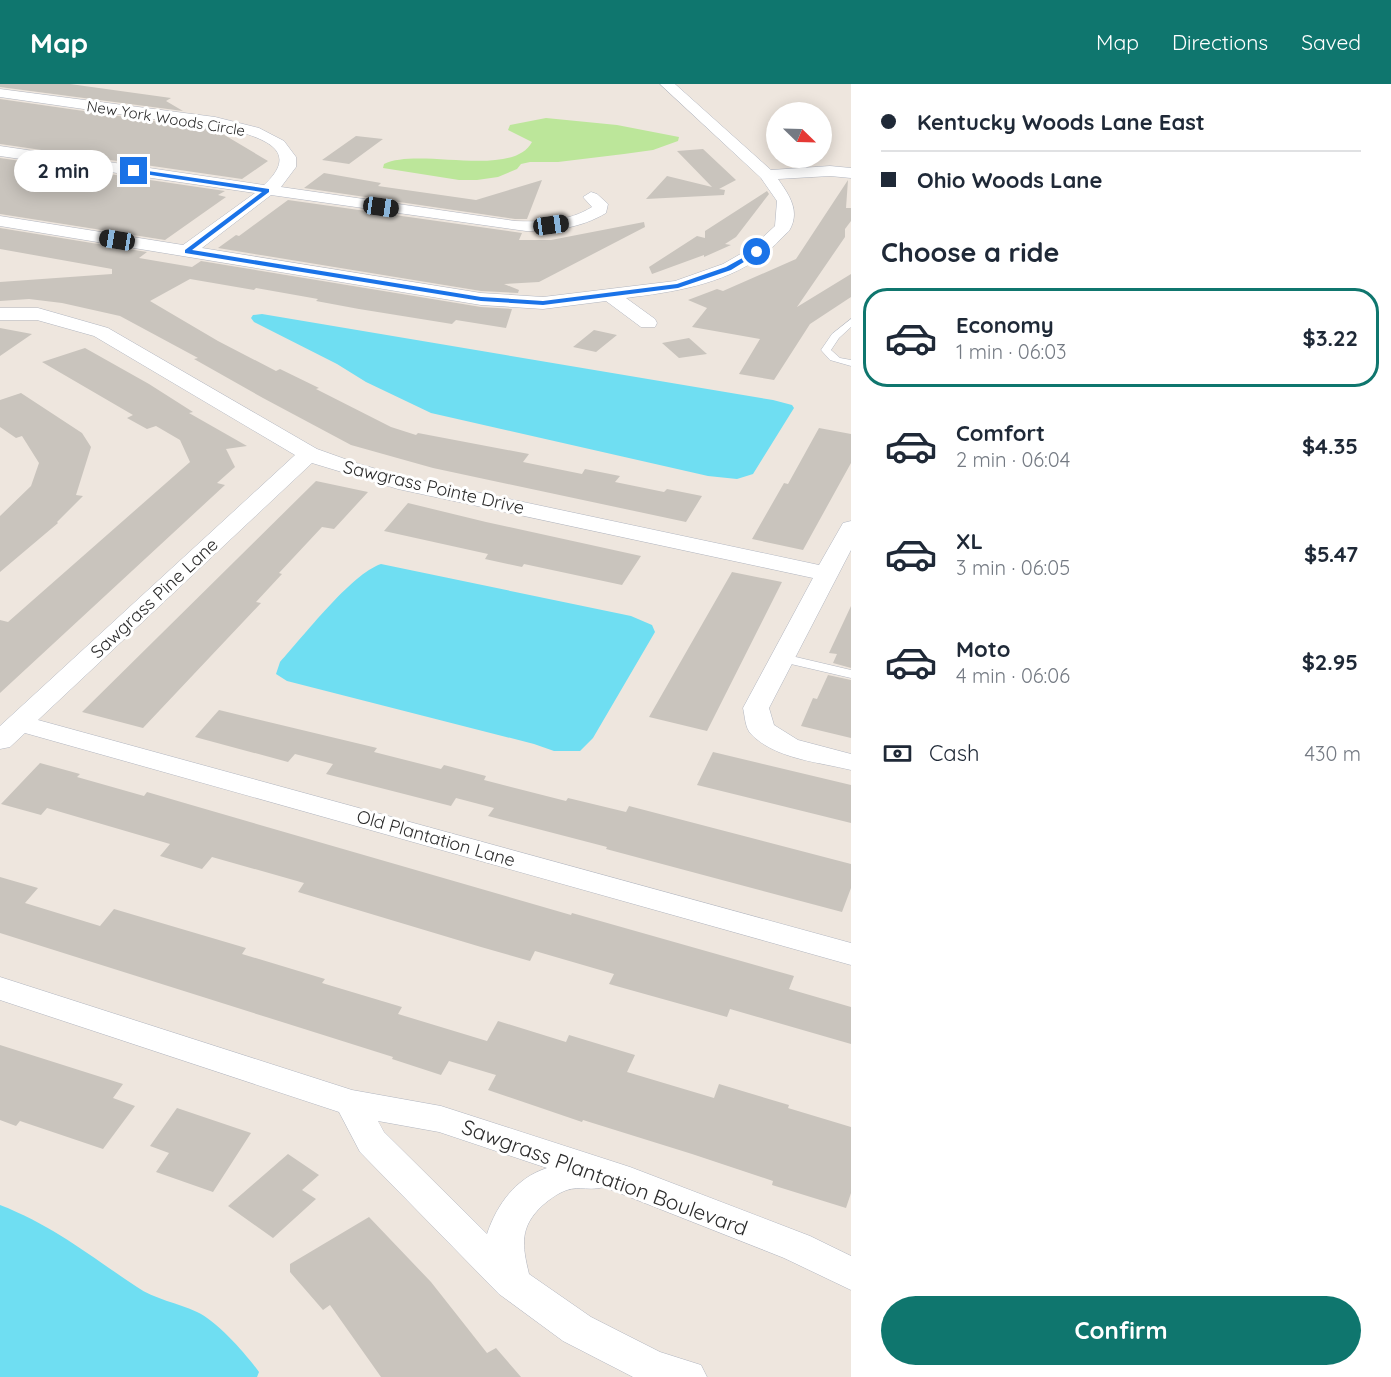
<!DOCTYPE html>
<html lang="en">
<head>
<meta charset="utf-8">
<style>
	:root { --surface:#fff; --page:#f2f2f3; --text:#1f2937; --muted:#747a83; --line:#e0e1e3; --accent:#0f766e }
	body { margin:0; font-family:Quicksand,sans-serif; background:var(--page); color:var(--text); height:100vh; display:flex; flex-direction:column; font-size:22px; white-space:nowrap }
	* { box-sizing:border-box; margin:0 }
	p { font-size:20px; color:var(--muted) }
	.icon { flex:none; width:33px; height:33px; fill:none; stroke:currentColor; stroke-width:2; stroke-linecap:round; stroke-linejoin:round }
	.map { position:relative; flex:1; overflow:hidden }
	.side { display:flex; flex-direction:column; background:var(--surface); width:540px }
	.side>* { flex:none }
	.banner { display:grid; align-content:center; height:132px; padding:0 30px; background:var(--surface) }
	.needle { width:39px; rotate:113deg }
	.tools { position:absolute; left:766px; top:18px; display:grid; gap:12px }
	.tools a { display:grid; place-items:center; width:66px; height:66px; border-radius:50%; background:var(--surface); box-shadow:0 3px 15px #0003; font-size:30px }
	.end { position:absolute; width:27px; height:27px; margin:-14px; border:8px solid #1a73e8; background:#fff; box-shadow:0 0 0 3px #fff }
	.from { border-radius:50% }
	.bubble { position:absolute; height:42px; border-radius:21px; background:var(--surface); box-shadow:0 3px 15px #0003; font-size:20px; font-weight:700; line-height:42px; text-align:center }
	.car { position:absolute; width:18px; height:36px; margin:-18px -9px; border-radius:8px; box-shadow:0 0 4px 2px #0007; background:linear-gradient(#222 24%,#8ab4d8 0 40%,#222 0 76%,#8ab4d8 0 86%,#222 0) }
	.banner b { display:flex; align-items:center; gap:21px; height:57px; font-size:22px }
	.banner b+b { border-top:2px solid var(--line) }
	.banner i { width:15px; height:15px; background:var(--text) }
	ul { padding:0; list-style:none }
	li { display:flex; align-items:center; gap:18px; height:99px; margin:0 12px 9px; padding:0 18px; border:3px solid transparent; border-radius:24px }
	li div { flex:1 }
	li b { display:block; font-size:22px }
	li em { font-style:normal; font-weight:700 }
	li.current { border-color:var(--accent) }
	li>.icon { width:54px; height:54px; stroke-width:1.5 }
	h2 { padding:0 30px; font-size:27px; line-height:72px }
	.pay { display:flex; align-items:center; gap:15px; height:66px; padding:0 30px; font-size:22px }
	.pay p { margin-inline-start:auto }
	.primary-button { display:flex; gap:12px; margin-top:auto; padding:12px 30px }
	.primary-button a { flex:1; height:69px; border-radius:36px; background:var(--accent); color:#fff; font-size:24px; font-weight:700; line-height:69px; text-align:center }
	header { display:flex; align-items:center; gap:36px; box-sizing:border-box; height:84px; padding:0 30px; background:var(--accent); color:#fff }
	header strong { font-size:28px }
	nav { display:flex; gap:33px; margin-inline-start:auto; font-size:21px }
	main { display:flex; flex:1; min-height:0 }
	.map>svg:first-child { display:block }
</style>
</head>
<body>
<header>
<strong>Map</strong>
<nav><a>Map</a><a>Directions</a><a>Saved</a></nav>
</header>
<main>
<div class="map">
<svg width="851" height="1293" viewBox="0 0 851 1293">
	<rect width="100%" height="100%" fill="#eee6de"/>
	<path fill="#bce69a" d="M546,34L617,41L679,53L678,57L653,66L624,70L558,78H530L521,80L517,85L498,93L477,96H459L383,84L384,80C419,63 512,95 532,58L508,46L510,41Z"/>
	<path fill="#6fdef2" d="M262,230L773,316L792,321L794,324L753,390L737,395L708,392L431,329L366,298L337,280L254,238L251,234L253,231Z
		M381,480L631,532L652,541L655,548L593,654L580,667H554L534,660L287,597L276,590L280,578C303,553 351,490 381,480Z
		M0,1121C54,1142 90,1172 137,1203C154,1215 178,1219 197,1228C217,1237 246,1270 259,1288L257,1293H0Z"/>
	<path fill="#c9c4bd" d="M0,0H70L171,14L166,17L183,27L0,3Z
		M0,15L216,46L268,77L242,95L0,60Z
		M356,52L383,55L349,80L322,76Z
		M703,65L736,96L719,105L725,106L724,111L646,115L667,92L712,103L677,67Z
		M0,74L225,107L218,111L226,113L165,156L0,130Z
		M324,89L381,99L378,102L476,116L542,96L527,135H515L304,104Z
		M848,96L846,124H851V137L845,145V153L797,223L851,190V213L810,240L774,296L739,290L760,255L692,243L707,224L688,216L717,205L723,207L796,175Z
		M767,107L769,110L736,153L725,160L731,161L704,173V171L652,190L649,183L697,152L705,154V147Z
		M288,116L522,149L519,156H551L644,138L645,143L539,198L504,200L519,206L518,209L481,207L218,164L236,151L239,152Z
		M0,144L147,168L139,174L192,183L201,177L481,223L512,225L506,244L456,236L452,240L359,225L316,217L318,215L256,204L254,206L190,195L150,217L218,257L276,287L280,285L319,304L316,305L391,343L416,351L418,349L529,370L523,378L582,390L585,385L620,392L615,398L664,408L667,405L702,412L686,438L433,384L351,361L263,314L194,275L198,274L120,232L62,219L29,215L0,217V198L112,190V185L0,165Z
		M0,244L32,250L0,272Z
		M594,246L617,251L596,268L573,263Z
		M689,254L707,270L679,274L662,259Z
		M85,264L149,300L193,328L189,329L247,362L226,365L235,383L217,399L225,401L0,609V536L8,538L190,378L180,356L156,342L147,345L127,334L133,331L42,278Z
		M21,309L82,349L91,363L76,411L83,412L57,438L58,439L0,488V432L31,402L39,379L22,352L16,354L0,343V316Z
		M819,344L851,350V379L803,466L752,455L784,399L788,400Z
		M316,397L368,408L334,445L322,443L279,489L282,490L256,518L261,519L143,644L82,628Z
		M408,419L486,438L641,472L622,501L524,480L522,483L485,475L488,470L384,447Z
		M732,488L782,498L707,647L649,633Z
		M851,522V584L833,579L837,570L829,569Z
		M828,591L851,596V654L801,642L813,614L817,615Z
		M219,626L377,664L374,668L441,685L444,681L486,692L484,696L566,717L568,714L626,728L629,722L851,780V804L842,828L606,765L607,763L488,732L494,724L456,714L451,722L326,690L333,680L295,670L288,678L195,653Z
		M713,668L851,701V739L697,701Z
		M40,679L80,690L77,693L144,712L147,708L188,720L571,831L572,829L794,892L789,905L851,923V960L730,925L727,933L609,900L614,890L535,867L530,877L481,863L298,808L304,799L212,773L202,785L160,772L170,760L47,724L41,731L1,720Z
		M0,793L38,804L25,819L100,842L114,825L246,864L242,870L325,895L322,899L402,923L398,930L487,957L498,937L566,958L569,951L635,971L627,988L714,1014L719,1000L789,1021L788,1024L851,1043V1109L846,1124L772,1101L773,1097L692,1070L583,1036L582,1038L488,1006L496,991L449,977L441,991L392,975L393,973L0,849Z
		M0,961L123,1000L113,1014L135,1022L103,1065L20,1037L16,1042L0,1036Z
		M177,1024L251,1049L213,1108L156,1088L169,1069L150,1062Z
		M288,1070L319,1091L302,1106L316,1115L273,1154L228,1122Z
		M369,1133L431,1198L487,1269L496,1264L521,1293H381L330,1221L323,1226L290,1188V1180Z"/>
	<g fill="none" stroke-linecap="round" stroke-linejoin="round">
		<defs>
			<path id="lane" d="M851,235V243L839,254L831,266L840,274L851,276V282L830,276L821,266L832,250Z
				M783,570L851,586V594L778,577L777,574L778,571Z"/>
			<path id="street" d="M660,0H675L771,86L830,82L851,84V94L830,92L778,95C789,111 801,127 789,147C780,155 772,165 762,172C722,201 673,208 626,214L655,235L657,239L655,243H641L606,217L543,225L481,221L0,142V132L183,161L255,109L0,72V62L264,101C299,69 268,56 237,47L0,13V5L215,33L259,44L284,57L296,73V83L281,103L515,137C542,138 568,138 592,123L583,113L591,108L597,110L608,120L606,129C581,144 554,147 526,147L271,111L202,164L481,209L543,213L675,197L723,180L751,164L775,142L777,117L761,94Z
				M0,224H38L108,244L317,365L359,380L401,392L819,481L843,439L851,437V466L769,624L774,641L798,656L851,670V686C819,678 775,675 751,650C745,644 745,632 743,624L813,494L398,405L312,379L38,636L851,859V881L25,649L10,663L0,665V642L295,371L94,252L37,236H0Z
				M0,893L352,1006L441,1022L630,1083L810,1152L851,1172V1206L784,1174L604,1103C592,1107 579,1102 567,1106C558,1109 550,1115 543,1121C519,1143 522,1161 529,1190L591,1233L660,1268L701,1281L707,1293H633L563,1257L499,1210L360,1068L339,1028L0,916ZM378,1037L439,1048L547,1084C516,1094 497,1120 487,1150L384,1048Z"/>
		</defs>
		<use href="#lane" stroke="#b2b6c0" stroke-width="1"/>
		<use href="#street" stroke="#b2b6c0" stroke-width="1"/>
		<use href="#lane" fill="#fff" fill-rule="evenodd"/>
		<use href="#street" fill="#fff" fill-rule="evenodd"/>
	</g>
	<path fill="#1a73e8" d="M134,85L269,105V108L192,166L481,213L543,217L677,200L726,183L755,167L760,168L731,186L678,204L543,221L481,217L185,169V166L262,108L131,88Z"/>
	<g text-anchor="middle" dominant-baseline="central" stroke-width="6" stroke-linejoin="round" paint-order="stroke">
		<g font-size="15" fill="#2c2c2c" stroke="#fff">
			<text transform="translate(166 34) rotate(9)">New York Woods Circle</text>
		</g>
		<g font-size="18" fill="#2c2c2c" stroke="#fff">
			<text transform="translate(434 403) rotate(13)">Sawgrass Pointe Drive</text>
			<text transform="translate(154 514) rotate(-43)">Sawgrass Pine Lane</text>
			<text transform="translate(436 754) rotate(16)">Old Plantation Lane</text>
		</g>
		<g font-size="21" fill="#2c2c2c" stroke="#fff">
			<text transform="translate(605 1093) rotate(20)">Sawgrass Plantation Boulevard</text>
		</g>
	</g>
</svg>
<div class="tools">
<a><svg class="needle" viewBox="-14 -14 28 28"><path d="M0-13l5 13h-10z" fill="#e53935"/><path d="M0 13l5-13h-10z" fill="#747a83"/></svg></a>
</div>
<i class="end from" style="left:757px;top:168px"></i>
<i class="end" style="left:134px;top:87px"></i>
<div class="bubble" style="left:14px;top:66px;width:99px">2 min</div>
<i class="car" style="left:381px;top:123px;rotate:98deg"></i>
<i class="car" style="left:551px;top:141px;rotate:82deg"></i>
<i class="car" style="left:117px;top:156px;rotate:279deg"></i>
</div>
<section class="side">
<div class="banner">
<b><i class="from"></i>Kentucky Woods Lane East</b>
<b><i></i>Ohio Woods Lane</b>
</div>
<h2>Choose a ride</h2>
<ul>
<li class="current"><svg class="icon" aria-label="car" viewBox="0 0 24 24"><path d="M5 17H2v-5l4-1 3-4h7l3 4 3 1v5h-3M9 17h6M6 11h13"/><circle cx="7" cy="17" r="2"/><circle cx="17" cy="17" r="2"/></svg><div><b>Economy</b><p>1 min · 06:03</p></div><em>$3.22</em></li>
<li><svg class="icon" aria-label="car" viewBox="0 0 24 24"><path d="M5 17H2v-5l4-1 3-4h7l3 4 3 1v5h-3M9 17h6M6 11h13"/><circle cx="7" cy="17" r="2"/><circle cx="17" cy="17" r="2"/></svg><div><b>Comfort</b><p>2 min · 06:04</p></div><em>$4.35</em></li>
<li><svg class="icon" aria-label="car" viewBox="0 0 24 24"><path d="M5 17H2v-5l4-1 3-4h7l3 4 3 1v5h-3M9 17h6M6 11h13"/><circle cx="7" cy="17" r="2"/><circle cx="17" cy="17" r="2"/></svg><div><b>XL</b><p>3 min · 06:05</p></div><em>$5.47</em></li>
<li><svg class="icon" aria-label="car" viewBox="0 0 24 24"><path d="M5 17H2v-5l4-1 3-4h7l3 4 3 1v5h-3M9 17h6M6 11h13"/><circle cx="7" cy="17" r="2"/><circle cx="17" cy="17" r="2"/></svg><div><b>Moto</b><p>4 min · 06:06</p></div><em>$2.95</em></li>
</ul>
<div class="pay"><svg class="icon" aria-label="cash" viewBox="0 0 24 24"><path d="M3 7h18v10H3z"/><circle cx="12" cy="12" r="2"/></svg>Cash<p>430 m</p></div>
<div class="primary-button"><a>Confirm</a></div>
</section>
</main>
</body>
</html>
